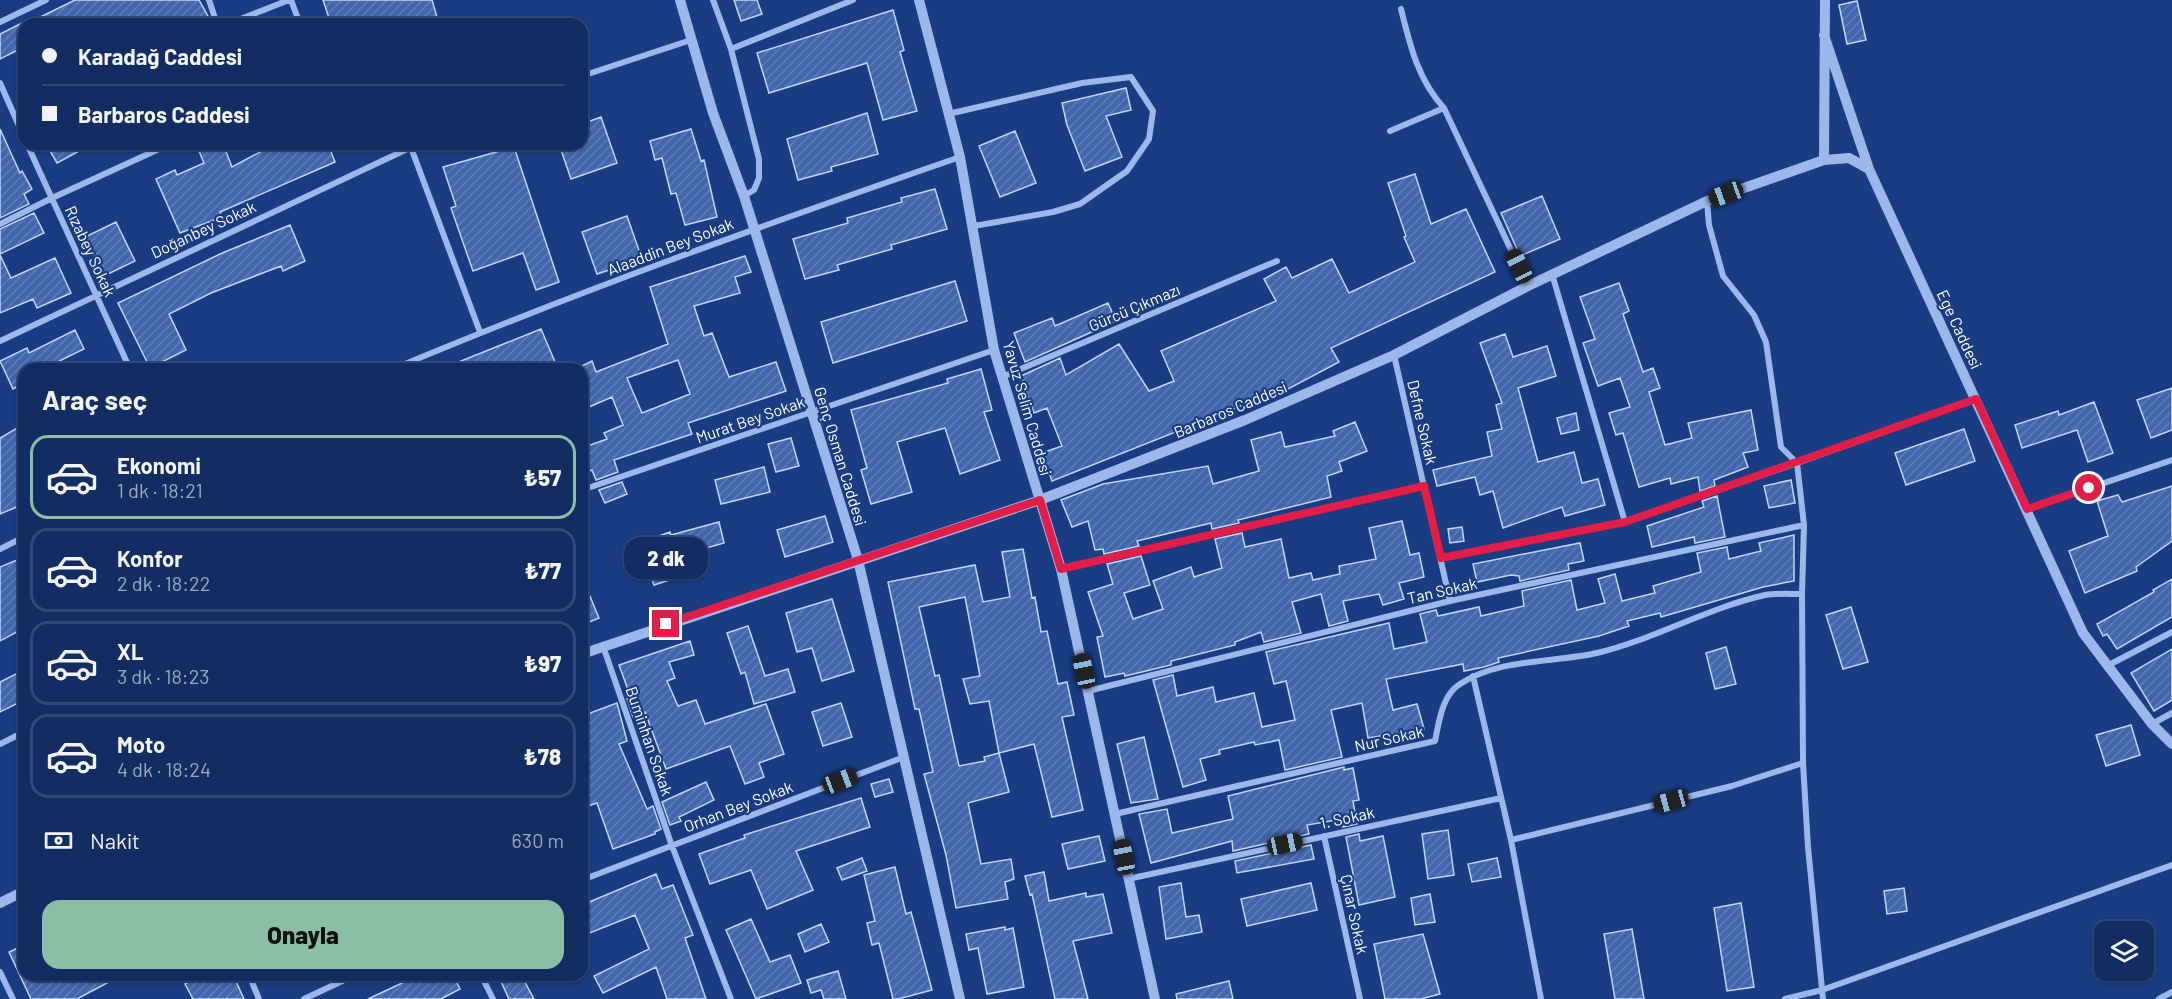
<!DOCTYPE html>
<html lang="tr">
<head>
<meta charset="utf-8">
<style>
	:root { --surface:#132d62; --page:#1c3568; --text:#f1f3f6; --muted:#9da8be; --line:#324977; --accent:#8abfa5 }
	body { margin:0; font-family:Barlow,sans-serif; background:var(--page); color:var(--text); height:100vh; display:flex; flex-direction:column; font-size:22px; white-space:nowrap }
	* { box-sizing:border-box; margin:0 }
	p { font-size:20px; color:var(--muted) }
	.icon { flex:none; width:33px; height:33px; fill:none; stroke:currentColor; stroke-width:2; stroke-linecap:round; stroke-linejoin:round }
	.map { position:relative; flex:1; overflow:hidden }
	.drawer { position:absolute; left:18px; top:363px; width:570px; height:618px; display:flex; flex-direction:column; background:var(--surface); border-radius:18px; box-shadow:0 2px 4px #0004,0 0 0 2px var(--line) }
	.drawer>* { flex:none }
	.top-card { position:absolute; left:18px; top:18px; width:570px; height:132px; border-radius:18px; box-shadow:0 2px 4px #0004,0 0 0 2px var(--line); display:grid; align-content:center; height:132px; padding:0 24px; background:var(--surface) }
	.controls { position:absolute; left:2094px; top:921px; display:grid; gap:12px }
	.controls a { display:grid; place-items:center; width:60px; height:60px; border-radius:12px; background:var(--surface); box-shadow:0 2px 4px #0004,0 0 0 2px var(--line); font-size:30px }
	.end { position:absolute; width:27px; height:27px; margin:-14px; border:8px solid #e11d48; background:#fff; box-shadow:0 0 0 3px #fff }
	.from { border-radius:50% }
	.bubble { position:absolute; height:42px; border-radius:18px; background:var(--surface); box-shadow:0 2px 4px #0004,0 0 0 2px var(--line); font-size:20px; font-weight:800; line-height:42px; text-align:center }
	.car { position:absolute; width:18px; height:36px; margin:-18px -9px; border-radius:8px; box-shadow:0 0 4px 2px #0007; background:linear-gradient(#222 24%,#8ab4d8 0 40%,#222 0 76%,#8ab4d8 0 86%,#222 0) }
	.top-card b { display:flex; align-items:center; gap:21px; height:57px; font-size:22px }
	.top-card b+b { border-top:2px solid var(--line) }
	.top-card i { width:15px; height:15px; background:var(--text) }
	ul { padding:0; list-style:none }
	li { display:flex; align-items:center; gap:18px; height:84px; margin:0 12px 9px; padding:0 12px; border:3px solid var(--line); border-radius:18px }
	li div { flex:1 }
	li b { display:block; font-size:22px }
	li em { font-style:normal; font-weight:800 }
	li.on { border-color:var(--accent) }
	li>.icon { width:54px; height:54px; stroke-width:1.5 }
	h2 { padding:0 24px; font-size:27px; line-height:72px }
	.pay { display:flex; align-items:center; gap:15px; height:66px; padding:0 24px; font-size:22px }
	.pay p { margin-inline-start:auto }
	.primary-button { display:flex; gap:12px; margin-top:auto; padding:12px 24px }
	.primary-button a { flex:1; height:69px; border-radius:18px; background:var(--accent); color:#111; font-size:24px; font-weight:800; line-height:69px; text-align:center }
	.map>svg:first-child { display:block }
</style>
</head>
<body>
<div class="map">
<svg width="2172" height="999" viewBox="0 0 2172 999">
	<defs>
		<pattern id="building-hatch" width="6" height="6" patternUnits="userSpaceOnUse" patternTransform="scale(1.5)"><rect width="6" height="6" fill="#4166ab"/><path d="M-1 1l2-2M0 6l6-6M5 7l2-2" fill="none" stroke="#5e7db8"/></pattern>
	</defs>
	<rect width="100%" height="100%" fill="#193c82"/>
	<path fill="url(#building-hatch)" stroke="#c1d5f8" stroke-width="1.5" fill-rule="evenodd" d="M75,0H199L209,18L197,24H26Z
		M323,0H432L439,24H331Z
		M734,0H757L762,14L741,21Z
		M1857,1L1866,40L1847,44L1839,5Z
		M893,10L904,50L900,52L917,111L883,120L867,63L769,93L757,53Z
		M24,22V47L0,59V34Z
		M1126,88L1131,110L1106,116L1122,157L1085,171L1067,125L1062,103Z
		M867,113L878,154L831,167L832,171L798,180L787,139Z
		M601,117L617,163L571,179L559,144H582V124Z
		M0,129L20,173L22,171L32,189L24,194L29,204L0,218Z
		M691,129L701,161L704,160L717,217L685,225L676,193L671,194L662,158L655,160L650,141Z
		M1015,131L1036,183L1000,197L979,146Z
		M46,144H92L57,163Z
		M196,144H223L232,167L275,144H328L335,162L220,212L222,217L180,233L156,179L175,170L177,175L204,163Z
		M514,147L559,282L536,290L523,253L473,271L451,208L456,206L443,167Z
		M1415,174L1431,224L1466,209L1495,272L1331,348L1339,362L1275,396L1274,393L1052,481L1042,453L1062,446L1047,408L1034,413L1021,376L1060,358L1066,375L1119,344L1149,391L1174,381L1161,351L1276,301L1264,279L1286,267L1292,278L1332,259L1349,293L1415,262L1404,237L1406,236L1388,183Z
		M935,189L947,229L891,245L892,249L837,265L839,270L805,279L793,239L848,223L847,218L902,202L901,198Z
		M1542,196L1560,239L1520,256L1501,213Z
		M34,213L44,233L0,254V229Z
		M627,216L642,259L597,274L582,232Z
		M116,222L135,261L104,276L85,237Z
		M290,225L305,261L283,271L281,266L211,293L169,314L186,350L150,368L118,303L220,254Z
		M0,255L11,278L55,258L71,293L37,308L33,299L0,313Z
		M745,256L751,272L735,277L740,293L694,306L704,336L712,333L729,377L776,362L786,391L688,423L692,434L614,460L618,472L596,480L592,470L582,474V448L607,439L604,433L623,425L612,397L582,410V366L592,361L596,372L668,344L650,287ZM678,360L690,394L642,413L627,378Z
		M955,281L967,321L833,363L821,322Z
		M1619,283L1629,311L1623,314L1643,372L1653,368L1660,388L1649,392L1665,445L1692,438L1688,423L1751,410L1758,450L1743,453L1748,467L1714,480L1715,486L1700,491L1698,477L1671,484L1670,478L1639,487L1623,433L1616,435L1609,413L1630,407L1620,378L1598,386L1583,343L1595,339L1580,297Z
		M1108,303L1116,321L1025,362L1014,333L1052,318L1055,326Z
		M541,329L558,369H446V367Z
		M75,330L84,349L43,369H24V383L13,389L0,361L27,348L29,353Z
		M1505,334L1513,357L1547,346L1556,376L1518,388L1538,462L1574,452L1582,483L1598,479L1605,505L1565,516L1562,507L1503,528L1493,491L1480,495L1475,477L1437,486L1433,470L1492,456L1487,432L1502,429L1496,405L1502,403L1480,343Z
		M981,369L992,410L984,412L1000,460L960,474L945,428L897,442L912,492L871,504L861,470L867,468L851,410L948,383L947,379Z
		M2172,388V430L2151,438L2137,400Z
		M2094,402L2113,453L2088,462L2077,430L2022,448L2015,425L2058,411L2059,415Z
		M1576,413L1579,430L1561,434L1557,418Z
		M1355,422L1367,451L1339,462L1342,471L1327,476L1331,497L1238,520L1239,523L1212,529L1211,523L1137,541L1139,546L1104,554L1103,549L1095,550L1088,521L1072,527L1061,500L1103,484L1208,466L1213,484L1259,471L1251,440L1281,432L1285,447L1335,436L1333,431Z
		M24,424V504L0,514V438Z
		M1964,429L1975,461L1906,485L1895,453Z
		M791,438L799,466L776,472L768,444Z
		M764,467L770,492L721,504L715,480Z
		M1791,480L1795,503L1769,508L1764,486Z
		M622,482L627,494L605,503L599,490Z
		M2172,486V541L2136,567L2137,571L2085,593L2069,551L2108,536L2097,501L2118,495L2122,502Z
		M1717,496L1725,537L1695,543L1694,537L1652,547L1647,526L1704,507L1702,501Z
		M825,516L833,542L785,557L777,530Z
		M1402,521L1410,555L1419,553L1424,577L1399,583L1404,599L1383,605L1379,594L1343,601L1348,621L1329,626L1321,594L1292,602L1301,633L1264,642L1261,632L1235,642V645L1171,661V665L1125,676L1124,673L1105,677L1097,637L1103,636L1088,592L1113,584L1107,564L1141,556L1150,585L1124,593L1133,619L1163,609L1153,581L1191,567L1194,577L1222,568L1215,539L1242,533L1245,547L1281,539L1289,578L1311,573L1313,580L1340,574L1339,566L1376,559L1369,528Z
		M719,522L724,543L678,556L685,575L654,585L639,543L670,532L671,535Z
		M1462,527L1464,541L1450,543L1448,529Z
		M1794,535V581L1763,587L1661,617L1660,613L1627,621L1629,626L1599,636L1498,658L1499,662L1484,667L1464,671L1463,664L1386,679L1393,710L1417,704L1424,729L1368,738L1362,703L1331,710L1342,757L1285,770L1279,740L1255,745L1254,742L1219,750L1220,754L1200,759L1206,780L1183,787L1153,680L1173,675L1177,696L1213,687L1216,702L1254,693L1262,727L1295,720L1286,681L1274,684L1266,652L1389,623L1394,649L1427,642L1420,614L1436,610L1438,616L1479,607L1481,616L1524,606L1522,591L1571,580L1577,610L1605,603L1598,579L1615,574L1622,601L1655,593L1653,586L1701,572L1697,553L1727,547L1729,559L1761,551L1759,543Z
		M1580,543L1584,561L1568,564L1569,570L1520,581L1519,576L1511,575L1477,582L1473,564Z
		M1023,549L1032,598L1035,597L1041,632L1047,631L1058,684L1067,682L1074,715L1062,717L1083,810L1052,817L1034,744L999,753L1009,792L968,803L981,864L1011,859L1014,879L1005,882L1008,899L956,908L946,855L924,774L933,772L919,709H915L888,582L975,565L983,602L1010,597L1002,552ZM965,597L980,676L963,679L970,704L989,701L999,753L984,757L985,761L959,766L939,675L935,676L919,607Z
		M24,557V628L0,641V567Z
		M582,577L599,618L582,625Z
		M2172,579V617L2117,649L2107,634L2103,636L2097,624L2154,592L2153,590Z
		M832,599L854,671L822,681L812,648L797,652L786,613Z
		M1851,607L1868,662L1843,669L1826,615Z
		M748,626L765,676L788,669L795,692L754,704L745,672L741,674L727,633Z
		M690,641L694,655L669,662L675,678L667,681L678,706L696,700L705,724L766,704L784,754L759,763L764,777L745,784L730,746L666,769L645,712L633,717L627,699L631,698L619,665Z
		M1726,647L1736,684L1715,689L1706,653Z
		M2172,649V700L2154,711L2131,673Z
		M24,670V700L0,712V682Z
		M617,703L627,741L619,744L647,809L653,806L661,829L655,832V834L613,849L597,803L582,808V716Z
		M841,703L852,737L823,746L812,712Z
		M2131,725L2140,755L2106,766L2096,735Z
		M1144,737L1158,799L1131,803L1117,744Z
		M1344,767V770L1353,768L1359,800L1353,801L1357,824L1343,827L1342,819L1307,825L1309,834L1233,851L1232,841L1151,863L1139,814L1167,809L1172,833L1233,819L1228,796Z
		M889,779L893,792L875,797L871,784Z
		M706,782L714,800L679,817L681,821L670,825L662,802Z
		M861,798L870,827L796,851L813,890L767,909L751,870L710,884L699,854L745,838L744,835Z
		M1448,830L1454,875L1428,879L1422,834Z
		M1359,834L1360,841L1383,836L1395,897L1359,905L1346,837Z
		M1099,836L1105,861L1068,869L1062,844Z
		M1311,845L1314,859L1237,873L1235,861Z
		M862,858L867,871L842,880L837,868Z
		M1497,858L1501,877L1472,882L1468,864Z
		M895,867L906,914L911,912L932,990L898,999H893L879,943L872,945L867,923L875,921L864,875Z
		M1044,872L1049,901L1086,893V897L1103,894L1112,933L1073,941L1088,999H1055L1032,894L1030,895L1025,876Z
		M656,874L662,889L673,885L693,935L685,938L706,999H667L656,967L603,993L594,976L649,949L635,915L582,936V905Z
		M1181,883L1186,917L1199,915L1202,932L1166,939L1159,887Z
		M1311,883L1317,910L1247,926L1241,899Z
		M1904,888L1907,911L1887,914L1884,891Z
		M1430,894L1435,922L1415,925L1411,898Z
		M1741,903L1754,987L1727,991L1714,908Z
		M751,919L770,962L790,955L801,983L756,999L726,930Z
		M821,924L829,942L805,952L798,934Z
		M1005,927V930L1013,928L1024,987L987,994L978,948L969,950L966,934Z
		M1632,929L1644,999H1615L1604,934Z
		M1423,934L1440,994L1421,999H1385L1374,944Z
		M24,945V975H122L77,999H31L9,952Z
		M838,971L846,999H824L821,990L811,993L807,980Z
		M200,975H233L244,999H193L185,984Z
		M419,975H453L460,989L441,999H368Z
		M498,975H521L534,999H509Z
		M1229,981L1233,999H1177L1176,994Z"/>
	<g fill="none" stroke-linecap="round" stroke-linejoin="round">
		<path stroke="#9cb8eb" stroke-width="6" d="M209,0L217,24
			M291,0L300,24
			M713,0L731,49L853,0
			M0,22L46,0
			M228,24L289,0
			M731,49L759,159V178L754,190L744,196
			M582,76L691,40
			M0,83L24,137
			M1444,108L1528,286
			M948,114L1082,83L1131,77L1153,111L1149,139L1127,171L1080,204L1053,212L974,226
			M1390,131L1444,108C1418,80 1410,45 1401,9
			M27,144L130,369
			M410,145L480,332
			M0,224L52,198L170,144
			M1552,274L1625,522
			M0,341L418,144
			M1394,355L1450,601
			M393,369C579,291 769,223 960,157
			M1002,377L1277,261
			M582,490L994,350
			M2027,509L2172,460
			M0,549L24,537
			M1441,558L1625,522L1797,463L1781,447L1766,342L1754,315L1723,276L1709,225L1707,201
			M1061,569L1424,486
			M603,646L672,846L731,999
			M2107,666L2172,632
			M1473,676L1511,840
			M1088,691L1450,601L1804,525
			M2152,724L2172,713
			M0,744L24,732
			M1115,814L1435,741C1439,722 1442,695 1460,684C1499,658 1553,663 1597,653C1655,639 1707,608 1765,595C1777,593 1790,594 1802,594
			M1324,836L1360,999
			M1128,879L1501,798
			M582,880L904,757
			M0,972L13,999
			M249,975L259,999
			M481,975L493,999
			M304,999L355,975
			M1541,999L1511,840L1732,786L1803,763
			M1785,999L1822,990L2172,865
			M1823,999L1808,847L1803,763L1802,594L1804,525L1797,463L1976,399
			M2159,999L2172,992"/>
		<path stroke="#9cb8eb" stroke-width="10" d="M680,0L713,113L744,196L858,560L960,999
			M919,0L960,157L994,350L1061,569L1155,999
			M1824,35L1869,169L2083,633L2152,724L2172,744
			M1824,160L1825,0
			M582,654L1040,500L1245,420L1394,355L1528,286L1707,201L1824,160L1849,158L1869,169
			M0,903L24,891"/>
	</g>
	<g fill="none" stroke-linecap="round" stroke-linejoin="round">
		<path stroke="#e11d48" stroke-width="8" d="M666,624L1040,500L1061,569L1424,486L1441,558L1625,522L1976,399L2027,509L2089,488"/>
	</g>
	<g text-anchor="middle" dominant-baseline="central" stroke-width="4.5" stroke-linejoin="round" paint-order="stroke">
		<g font-size="16" fill="#fff" stroke="#193c82">
			<text transform="translate(203 229) rotate(-25)">Doğanbey Sokak</text>
			<text transform="translate(670 246) rotate(-21)">Alaaddin Bey Sokak</text>
			<text transform="translate(91 251) rotate(65)">Rızabey Sokak</text>
			<text transform="translate(1134 307) rotate(-23)">Gürcü Çıkmazı</text>
			<text transform="translate(1960 329) rotate(65)">Ege Caddesi</text>
			<text transform="translate(1028 408) rotate(74)">Yavuz Selim Caddesi</text>
			<text transform="translate(1230 409) rotate(-23)">Barbaros Caddesi</text>
			<text transform="translate(750 419) rotate(-19)">Murat Bey Sokak</text>
			<text transform="translate(1423 422) rotate(77)">Defne Sokak</text>
			<text transform="translate(841 456) rotate(73)">Genç Osman Caddesi</text>
			<text transform="translate(1442 590) rotate(-13)">Tan Sokak</text>
			<text transform="translate(1389 738) rotate(-13)">Nur Sokak</text>
			<text transform="translate(650 741) rotate(71)">Buminhan Sokak</text>
			<text transform="translate(738 806) rotate(-21)">Orhan Bey Sokak</text>
			<text transform="translate(1347 817) rotate(-12)">1. Sokak</text>
			<text transform="translate(1355 914) rotate(78)">Çınar Sokak</text>
		</g>
	</g>
</svg>
<div class="controls">
<a><svg class="icon" aria-label="layers" viewBox="0 0 24 24"><path d="M12 4l9 5-9 5-9-5zM3 14l9 5 9-5"/></svg></a>
</div>
<i class="end from" style="left:2089px;top:488px"></i>
<i class="end" style="left:666px;top:624px"></i>
<div class="bubble" style="left:624px;top:537px;width:84px">2 dk</div>
<i class="car" style="left:1726px;top:194px;rotate:250deg"></i>
<i class="car" style="left:1519px;top:266px;rotate:334deg"></i>
<i class="car" style="left:1084px;top:671px;rotate:348deg"></i>
<i class="car" style="left:840px;top:781px;rotate:69deg"></i>
<i class="car" style="left:1671px;top:801px;rotate:255deg"></i>
<i class="car" style="left:1285px;top:844px;rotate:78deg"></i>
<i class="car" style="left:1124px;top:857px;rotate:349deg"></i>
<div class="top-card">
<b><i class="from"></i>Karadağ Caddesi</b>
<b><i></i>Barbaros Caddesi</b>
</div>
<section class="drawer">
<h2>Araç seç</h2>
<ul>
<li class="on"><svg class="icon" aria-label="car" viewBox="0 0 24 24"><path d="M5 17H2v-5l4-1 3-4h7l3 4 3 1v5h-3M9 17h6M6 11h13"/><circle cx="7" cy="17" r="2"/><circle cx="17" cy="17" r="2"/></svg><div><b>Ekonomi</b><p>1 dk · 18:21</p></div><em>₺57</em></li>
<li><svg class="icon" aria-label="car" viewBox="0 0 24 24"><path d="M5 17H2v-5l4-1 3-4h7l3 4 3 1v5h-3M9 17h6M6 11h13"/><circle cx="7" cy="17" r="2"/><circle cx="17" cy="17" r="2"/></svg><div><b>Konfor</b><p>2 dk · 18:22</p></div><em>₺77</em></li>
<li><svg class="icon" aria-label="car" viewBox="0 0 24 24"><path d="M5 17H2v-5l4-1 3-4h7l3 4 3 1v5h-3M9 17h6M6 11h13"/><circle cx="7" cy="17" r="2"/><circle cx="17" cy="17" r="2"/></svg><div><b>XL</b><p>3 dk · 18:23</p></div><em>₺97</em></li>
<li><svg class="icon" aria-label="car" viewBox="0 0 24 24"><path d="M5 17H2v-5l4-1 3-4h7l3 4 3 1v5h-3M9 17h6M6 11h13"/><circle cx="7" cy="17" r="2"/><circle cx="17" cy="17" r="2"/></svg><div><b>Moto</b><p>4 dk · 18:24</p></div><em>₺78</em></li>
</ul>
<div class="pay"><svg class="icon" aria-label="cash" viewBox="0 0 24 24"><path d="M3 7h18v10H3z"/><circle cx="12" cy="12" r="2"/></svg>Nakit<p>630 m</p></div>
<div class="primary-button"><a>Onayla</a></div>
</section>
</div>
</body>
</html>
